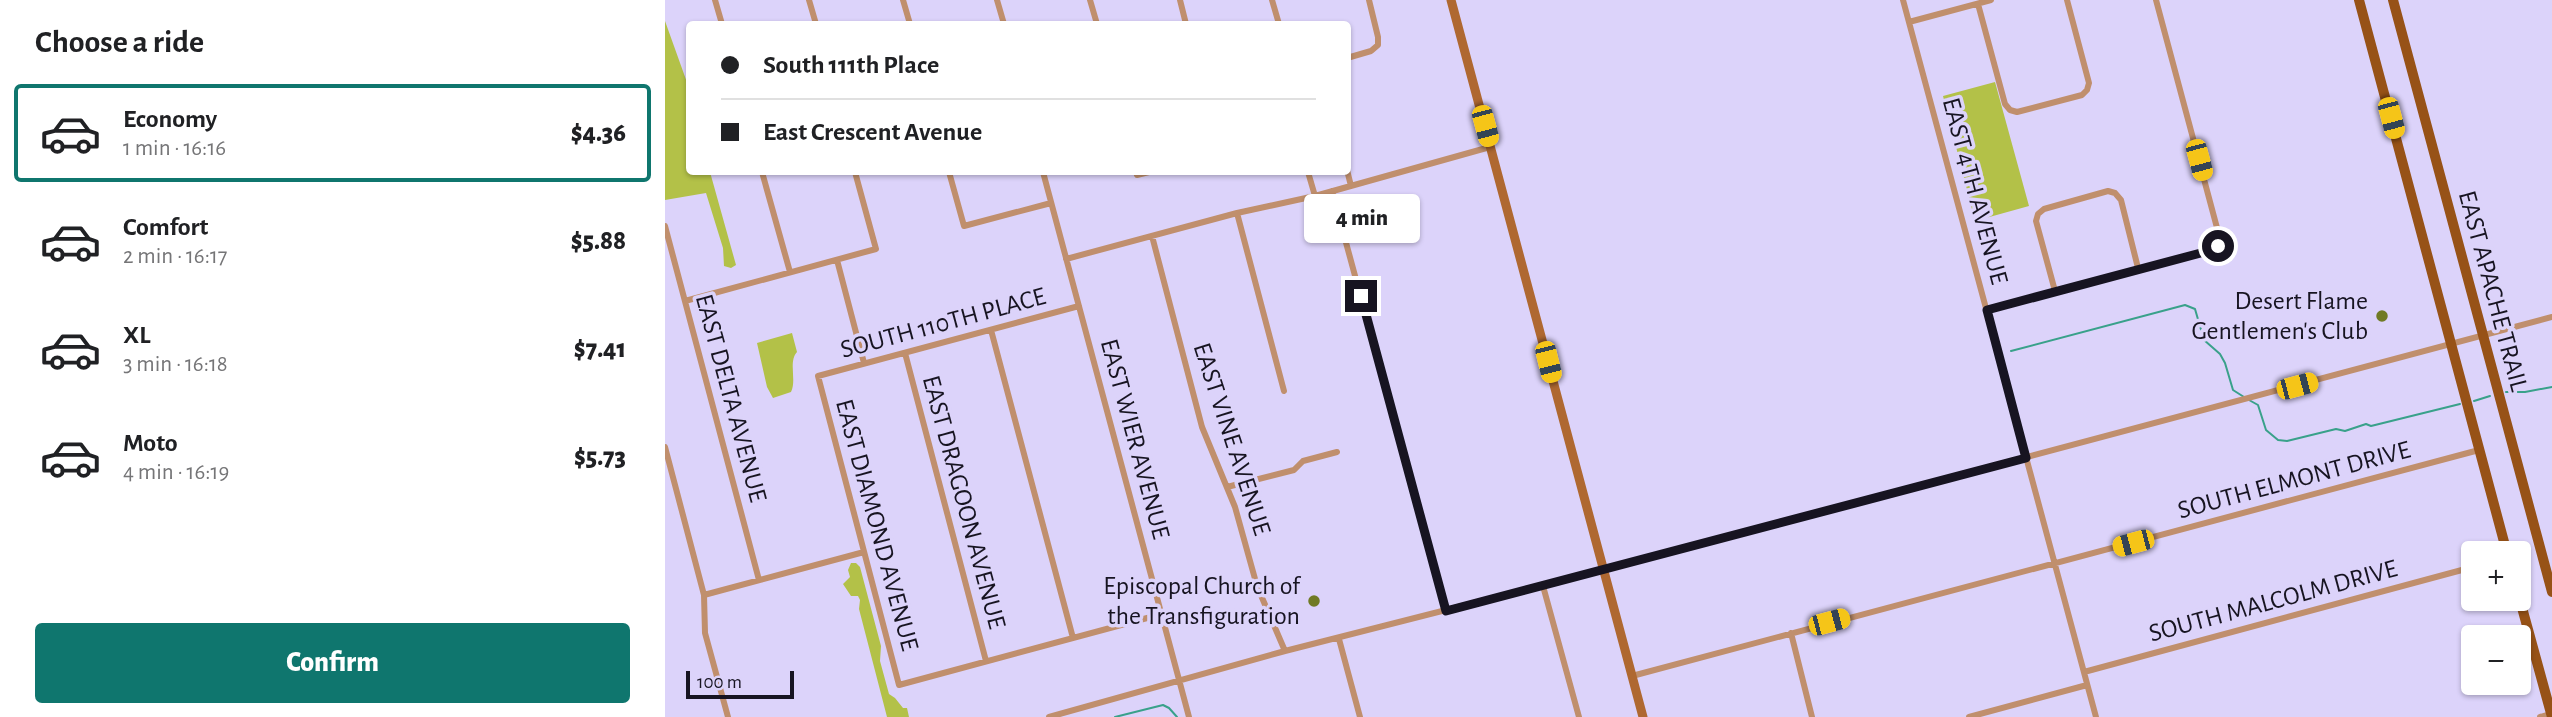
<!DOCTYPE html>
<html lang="en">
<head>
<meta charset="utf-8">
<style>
	:root { --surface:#fff; --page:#f2f2f2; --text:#202124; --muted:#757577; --line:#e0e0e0; --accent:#0f766e }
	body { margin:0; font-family:"Alegreya Sans",sans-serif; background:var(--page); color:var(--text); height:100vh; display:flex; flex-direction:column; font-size:26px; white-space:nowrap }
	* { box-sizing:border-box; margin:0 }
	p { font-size:23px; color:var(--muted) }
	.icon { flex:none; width:38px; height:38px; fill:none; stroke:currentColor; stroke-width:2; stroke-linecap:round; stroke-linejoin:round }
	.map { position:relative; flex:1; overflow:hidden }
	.details { display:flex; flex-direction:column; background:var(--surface); width:665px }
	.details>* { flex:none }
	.guide { position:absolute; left:21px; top:21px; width:665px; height:154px; border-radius:7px; box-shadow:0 2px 5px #0004; display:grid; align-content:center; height:154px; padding:0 35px; background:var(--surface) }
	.fabs { position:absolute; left:1796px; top:541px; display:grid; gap:14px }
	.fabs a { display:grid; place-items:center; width:70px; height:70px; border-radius:7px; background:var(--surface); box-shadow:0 2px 5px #0004; font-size:35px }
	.scale { position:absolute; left:21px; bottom:18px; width:108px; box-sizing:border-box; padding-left:7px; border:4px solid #171421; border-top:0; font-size:19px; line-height:24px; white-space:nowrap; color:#171421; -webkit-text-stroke:5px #dcd3fa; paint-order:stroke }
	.end { position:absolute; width:32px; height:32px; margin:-16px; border:9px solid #171421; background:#fff; box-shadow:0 0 0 4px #fff }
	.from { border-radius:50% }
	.bubble { position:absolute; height:49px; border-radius:7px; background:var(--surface); box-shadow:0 2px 5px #0004; font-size:23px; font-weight:800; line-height:49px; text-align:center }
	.car { position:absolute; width:21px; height:42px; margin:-21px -10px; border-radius:9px; box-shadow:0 0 5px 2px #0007; background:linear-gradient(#f5c518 24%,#345 0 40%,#f5c518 0 76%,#345 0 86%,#f5c518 0) }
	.guide b { display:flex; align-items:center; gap:24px; height:66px; font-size:26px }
	.guide b+b { border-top:2px solid var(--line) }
	.guide i { width:18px; height:18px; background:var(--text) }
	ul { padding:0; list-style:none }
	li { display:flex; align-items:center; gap:21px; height:98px; margin:0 14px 10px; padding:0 21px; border:4px solid transparent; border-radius:7px }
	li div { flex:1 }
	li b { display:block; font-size:26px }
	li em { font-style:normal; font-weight:800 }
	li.current { border-color:var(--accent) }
	li>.icon { width:63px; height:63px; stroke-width:1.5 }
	h2 { padding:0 35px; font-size:32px; line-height:84px }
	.cta { display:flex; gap:14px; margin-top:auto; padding:14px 35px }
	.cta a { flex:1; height:80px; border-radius:7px; background:var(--accent); color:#fff; font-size:28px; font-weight:800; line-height:80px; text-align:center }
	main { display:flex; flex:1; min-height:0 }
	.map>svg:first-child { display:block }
</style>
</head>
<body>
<main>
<section class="details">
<h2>Choose a ride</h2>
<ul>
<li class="current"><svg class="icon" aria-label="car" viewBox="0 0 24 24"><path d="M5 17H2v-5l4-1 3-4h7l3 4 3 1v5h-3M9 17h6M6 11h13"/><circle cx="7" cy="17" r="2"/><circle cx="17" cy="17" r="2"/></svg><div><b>Economy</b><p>1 min · 16:16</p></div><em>$4.36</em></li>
<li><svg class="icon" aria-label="car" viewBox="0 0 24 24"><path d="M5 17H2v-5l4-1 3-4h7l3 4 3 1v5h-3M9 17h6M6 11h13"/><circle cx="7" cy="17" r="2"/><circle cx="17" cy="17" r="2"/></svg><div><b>Comfort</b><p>2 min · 16:17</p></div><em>$5.88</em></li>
<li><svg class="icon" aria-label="car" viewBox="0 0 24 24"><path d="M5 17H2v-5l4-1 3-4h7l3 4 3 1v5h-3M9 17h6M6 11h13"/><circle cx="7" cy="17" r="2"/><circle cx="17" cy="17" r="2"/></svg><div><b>XL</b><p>3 min · 16:18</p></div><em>$7.41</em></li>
<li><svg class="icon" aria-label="car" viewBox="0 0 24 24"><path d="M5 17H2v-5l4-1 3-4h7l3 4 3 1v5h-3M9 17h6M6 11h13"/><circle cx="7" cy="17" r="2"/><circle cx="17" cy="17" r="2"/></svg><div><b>Moto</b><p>4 min · 16:19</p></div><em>$5.73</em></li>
</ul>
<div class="cta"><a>Confirm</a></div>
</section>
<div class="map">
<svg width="1887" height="717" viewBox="0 0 1887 717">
	<rect width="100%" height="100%" fill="#dcd3fa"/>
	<path fill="#b3c148" d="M0,21L24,88V172H45L71,265L66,268L59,266L58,248L41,193L0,200Z
		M1330,82L1364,206L1310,221L1278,96Z
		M127,333L132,352C123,362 132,380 126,392L108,398L102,387L92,343Z
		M186,563H191L195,567L216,646L215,661L224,694L230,698L238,708H242L244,717H222L194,609L195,600L193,596H186L178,584L185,577L183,570Z"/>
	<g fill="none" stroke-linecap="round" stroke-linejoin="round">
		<path stroke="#39a18a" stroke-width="2" d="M1346,351L1520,305L1530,309L1539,340L1555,354L1560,363L1568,390L1579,397
			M1841,392H1860L1887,387
			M1584,400L1593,405L1601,430L1613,440L1622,441L1671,429L1680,431L1701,424L1706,426L1795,404
			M1809,401L1825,396
			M450,717L498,705L504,708L512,717"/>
		<path stroke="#c08f6d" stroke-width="6" d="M50,0L57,24
			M144,0L151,24
			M238,0L245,24
			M332,0L339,24
			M425,0L432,24
			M515,0L521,24
			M607,0L614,24
			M1238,0L1431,717
			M1313,4L1340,104L1345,110L1352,112L1417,95L1422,90L1424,83L1402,0
			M1244,22L1326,0
			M682,58L706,51L713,45V37L704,0
			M682,170L686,186
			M97,172L125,272
			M284,172L299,226L386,203
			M378,172L524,717
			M471,172L472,175L484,172
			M643,172L650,196
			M667,191L781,611
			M572,213L619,391
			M0,226L94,580
			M487,236L537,427L570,507L592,586L620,651
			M401,259L572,213L650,196L825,147
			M172,260L199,363
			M1390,291L1371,221L1373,214L1379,209L1443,191L1450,193L1456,200L1473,268
			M20,301L211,249L190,172
			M414,306L153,376L234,685L497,614
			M1322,310L1547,250L1553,246L1555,239L1491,0
			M326,330L408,638
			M240,353L321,661
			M0,447L39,595L40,633L63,717
			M562,487L629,470L638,461L672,452
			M878,586L914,717
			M39,595L199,552
			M1126,633L1147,717
			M674,639L695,717
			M1419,672L1808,567
			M967,676L1814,450
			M384,717L620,651L938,570L1887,317
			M1304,717L1422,685
			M1875,717L1886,714"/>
		<path stroke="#af6831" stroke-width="9" d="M786,0L978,717"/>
		<path stroke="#975217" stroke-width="10" d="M1694,0L1842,553
			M1728,0L1887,592
			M1853,593L1887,717"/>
	</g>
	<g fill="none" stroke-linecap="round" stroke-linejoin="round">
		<path stroke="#171421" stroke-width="9" d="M696,296L781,611L1361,458L1322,310L1547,250L1553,246"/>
	</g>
	<g fill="#707a24" stroke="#dcd3fa" stroke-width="2.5">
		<circle cx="1717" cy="316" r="7"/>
		<circle cx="649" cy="601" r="7"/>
	</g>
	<g text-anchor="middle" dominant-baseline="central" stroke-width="7" stroke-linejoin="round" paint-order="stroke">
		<g font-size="26" fill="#171421" stroke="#dcd3fa">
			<text transform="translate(1310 191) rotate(75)">EAST 4TH AVENUE</text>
			<text transform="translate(1828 291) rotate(75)">EAST APACHE TRAIL</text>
			<text transform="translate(278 323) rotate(-15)">SOUTH 110TH PLACE</text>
			<text transform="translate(66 398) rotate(75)">EAST DELTA AVENUE</text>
			<text transform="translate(470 439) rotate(75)">EAST WIER AVENUE</text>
			<text transform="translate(567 439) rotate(72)">EAST VINE AVENUE</text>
			<text transform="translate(1629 480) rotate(-15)">SOUTH ELMONT DRIVE</text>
			<text transform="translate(299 502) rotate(75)">EAST DRAGOON AVENUE</text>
			<text transform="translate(212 525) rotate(75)">EAST DIAMOND AVENUE</text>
			<text transform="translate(1608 601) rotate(-15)">SOUTH MALCOLM DRIVE</text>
		</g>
		<g font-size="26" fill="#171421" stroke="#dcd3fa" text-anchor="end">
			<text x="1703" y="301">Desert Flame<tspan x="1703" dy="30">Gentlemen's Club</tspan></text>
			<text x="635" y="586">Episcopal Church of<tspan x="635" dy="30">the Transfiguration</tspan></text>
		</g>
	</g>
</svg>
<div class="fabs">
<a>+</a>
<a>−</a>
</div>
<div class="scale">100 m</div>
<i class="end from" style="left:1553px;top:246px"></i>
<i class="end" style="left:696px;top:296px"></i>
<div class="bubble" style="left:639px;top:194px;width:116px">4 min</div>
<i class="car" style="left:1726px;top:118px;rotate:165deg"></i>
<i class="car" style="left:820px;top:126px;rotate:165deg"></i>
<i class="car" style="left:1534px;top:160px;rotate:165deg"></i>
<i class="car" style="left:883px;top:362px;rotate:166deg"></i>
<i class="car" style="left:1632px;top:386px;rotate:75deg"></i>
<i class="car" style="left:1468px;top:543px;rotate:255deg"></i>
<i class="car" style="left:1164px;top:622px;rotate:75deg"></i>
<div class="guide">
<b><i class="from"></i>South 111th Place</b>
<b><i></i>East Crescent Avenue</b>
</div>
</div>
</main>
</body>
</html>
